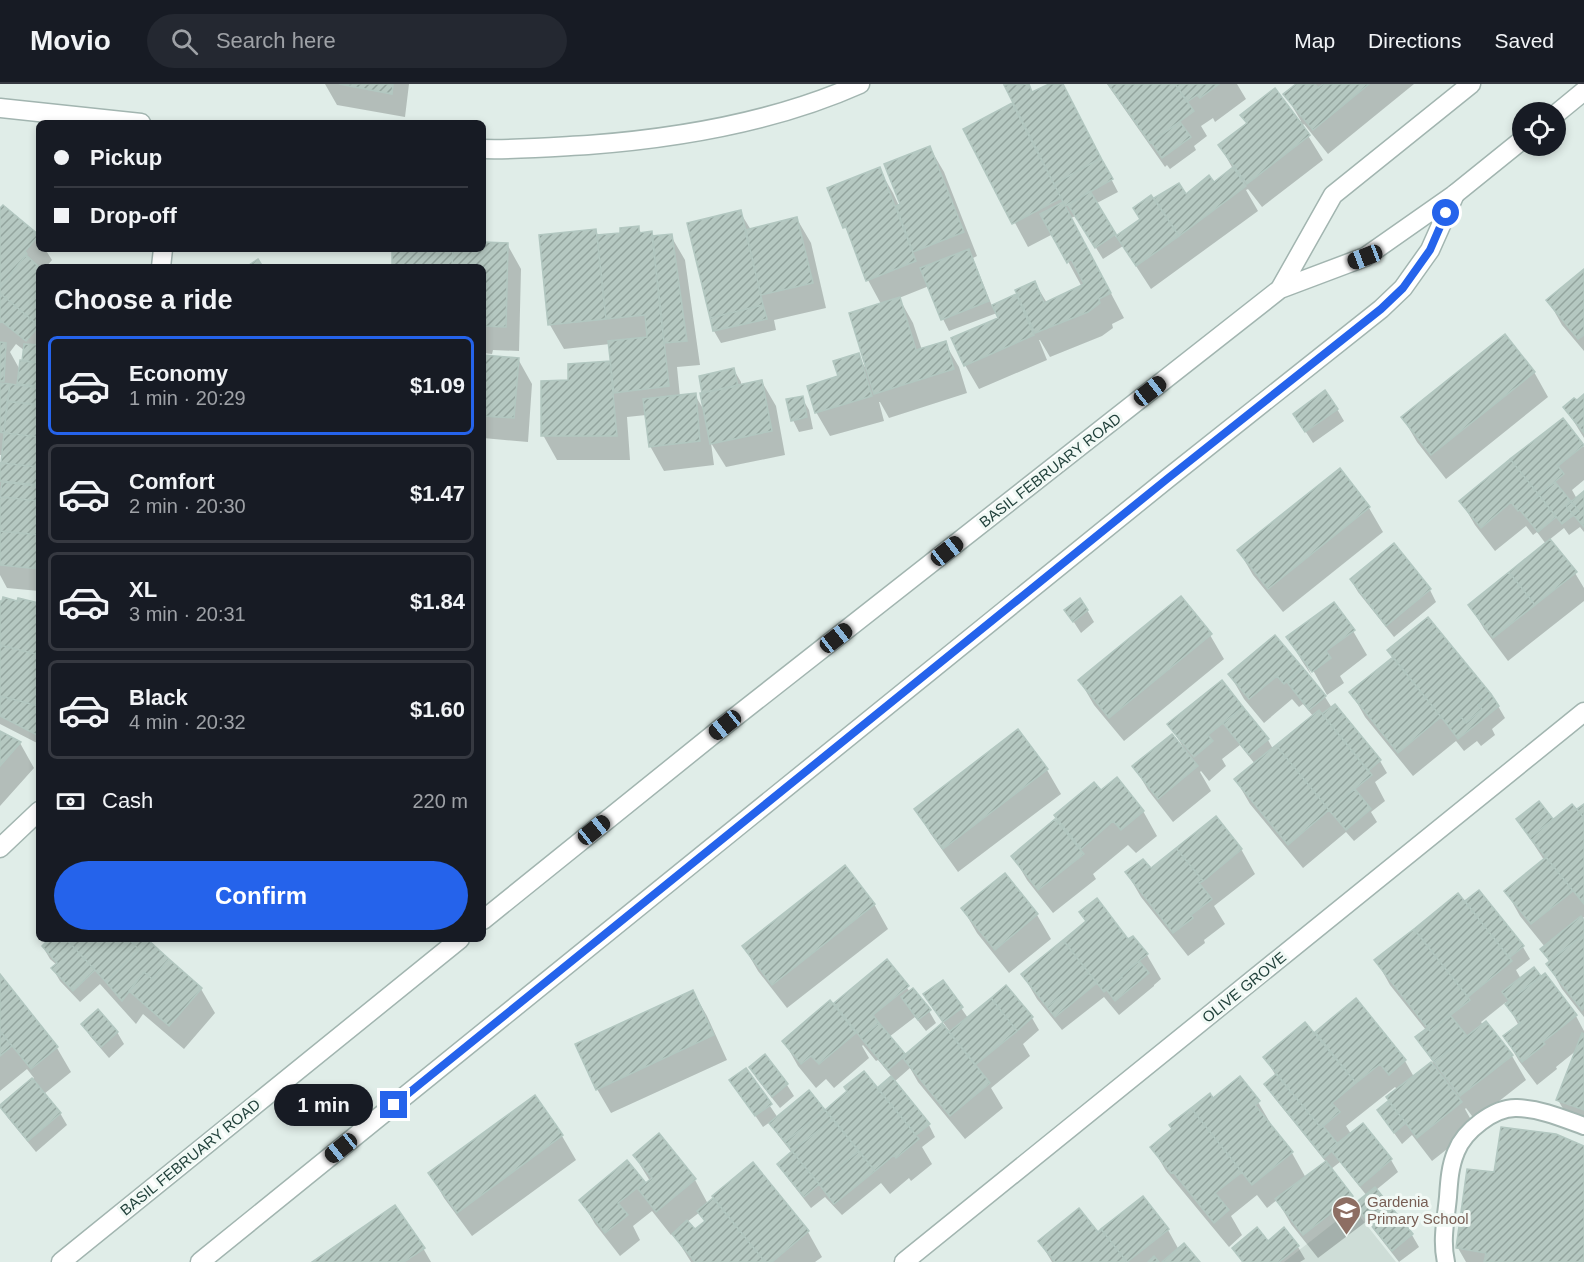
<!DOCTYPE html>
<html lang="en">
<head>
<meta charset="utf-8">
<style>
	:root { --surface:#171b24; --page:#242831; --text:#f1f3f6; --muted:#9ea1a6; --line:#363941; --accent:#2563eb }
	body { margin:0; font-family:Helvetica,sans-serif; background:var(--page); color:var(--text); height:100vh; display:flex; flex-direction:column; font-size:22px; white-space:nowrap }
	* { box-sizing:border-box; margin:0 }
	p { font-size:20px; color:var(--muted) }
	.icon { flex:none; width:33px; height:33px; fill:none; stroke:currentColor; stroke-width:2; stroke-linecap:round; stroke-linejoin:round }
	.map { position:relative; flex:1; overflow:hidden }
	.side { position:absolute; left:36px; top:180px; width:450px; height:678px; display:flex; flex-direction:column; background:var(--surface); border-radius:9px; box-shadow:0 3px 9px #0003 }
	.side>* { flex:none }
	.hud { position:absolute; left:36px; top:36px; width:450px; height:132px; border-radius:9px; box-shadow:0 3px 9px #0003; display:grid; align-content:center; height:132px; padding:0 18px; background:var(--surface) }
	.tools { position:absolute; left:1512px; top:18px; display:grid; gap:12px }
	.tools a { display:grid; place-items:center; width:54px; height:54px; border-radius:50%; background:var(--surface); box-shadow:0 3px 9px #0003; font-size:30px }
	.end { position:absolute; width:27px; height:27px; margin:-14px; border:8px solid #2563eb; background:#fff; box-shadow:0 0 0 3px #fff }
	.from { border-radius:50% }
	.bubble { position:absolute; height:42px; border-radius:21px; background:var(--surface); box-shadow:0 3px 9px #0003; font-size:20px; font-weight:700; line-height:42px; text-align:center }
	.car { position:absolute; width:18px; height:36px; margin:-18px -9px; border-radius:8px; box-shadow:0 0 4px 2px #0007; background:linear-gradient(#222 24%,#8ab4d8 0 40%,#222 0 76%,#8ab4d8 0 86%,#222 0) }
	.hud b { display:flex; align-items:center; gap:21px; height:57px; font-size:22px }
	.hud b+b { border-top:2px solid var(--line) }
	.hud i { width:15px; height:15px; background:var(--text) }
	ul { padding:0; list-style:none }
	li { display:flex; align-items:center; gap:18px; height:99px; margin:0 12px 9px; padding:0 6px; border:3px solid var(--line); border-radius:9px }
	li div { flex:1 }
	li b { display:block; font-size:22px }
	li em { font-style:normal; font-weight:700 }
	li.selected { border-color:var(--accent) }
	li>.icon { width:54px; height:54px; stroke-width:1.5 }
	h2 { padding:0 18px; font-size:27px; line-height:72px }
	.pay { display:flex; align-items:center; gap:15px; height:66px; padding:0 18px; font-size:22px }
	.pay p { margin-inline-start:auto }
	.action { display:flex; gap:12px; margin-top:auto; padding:12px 18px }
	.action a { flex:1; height:69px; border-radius:36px; background:var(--accent); color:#fff; font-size:24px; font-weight:700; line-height:69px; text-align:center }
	header { display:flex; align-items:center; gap:36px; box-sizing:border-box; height:84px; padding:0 30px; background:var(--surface); border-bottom:2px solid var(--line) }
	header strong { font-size:28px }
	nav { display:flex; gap:33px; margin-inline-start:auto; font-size:21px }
	.search { width:420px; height:54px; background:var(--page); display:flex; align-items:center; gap:15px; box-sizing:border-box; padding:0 21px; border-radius:33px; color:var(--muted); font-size:22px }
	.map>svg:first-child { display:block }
</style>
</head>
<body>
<header>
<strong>Movio</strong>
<div class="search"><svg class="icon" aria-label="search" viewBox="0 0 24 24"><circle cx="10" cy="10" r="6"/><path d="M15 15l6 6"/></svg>Search here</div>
<nav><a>Map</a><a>Directions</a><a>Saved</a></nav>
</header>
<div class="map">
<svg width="1584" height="1178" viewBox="0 0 1584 1178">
	<defs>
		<pattern id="building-hatch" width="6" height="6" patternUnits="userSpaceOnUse" patternTransform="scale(1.5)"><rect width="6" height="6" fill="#b5c8c1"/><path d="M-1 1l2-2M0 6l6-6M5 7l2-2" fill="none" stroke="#93a49e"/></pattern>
	</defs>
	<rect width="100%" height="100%" fill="#e0ede8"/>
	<path fill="#ceddd7" d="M1353,1124L1396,1178H1284Z"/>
	<path fill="#0003" fill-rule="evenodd" d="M325,0H409L405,33L337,21Z
		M1008,0H1028L1033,9L1052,0H1061L1118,108L1095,120L1116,153L1141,136L1153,117L1178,101L1185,112L1214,100L1233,85L1220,62L1247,40L1242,31L1299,38L1301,37L1285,10L1297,0H1414L1328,70L1304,40L1302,42L1323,76L1262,123L1248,105L1246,106L1258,127L1151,205L1123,162L1103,175L1076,132L1071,134L1124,234L1112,240L1113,244L1102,252L1050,273L1040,256H1039L1047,276L979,305L965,281L1000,235L997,229L949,247L943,235L929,202L899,214L913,239L922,266L945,259L959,283L967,309L889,334L880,318H879L884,337L830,352L816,328L840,293L858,271L866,285L881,220L868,196L853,157L845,143L879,85L893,109L899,122L902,121L930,64L944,88L977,172L973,174L992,222L1019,210L1035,199L1047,219L1082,203L1053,150L1028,163L965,46L1014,20L1006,1Z
		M1107,0H1237L1246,15L1215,38L1213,34L1201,42L1207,52L1194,62L1196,66L1170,85L1167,81L1165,83Z
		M0,126L38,152L39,154V165H45L52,176L46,183H39V507L7,504L0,491V415L2,408L0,407V380H2L3,371H0ZM16,260L25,267L20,286L10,268Z
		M740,128L751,146L797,135L811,159L826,224L774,236L776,246L721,259L714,247L689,140Z
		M638,144L642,150L651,149L654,154L671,152L685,176L700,281L677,283L680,313L695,311L705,328L734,286L741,298V302L762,298L776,322L785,371L726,383L711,359L714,381L664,387L650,362L646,331L627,333L630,376H557L543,351L569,298L570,281L612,279L610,260L564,265L550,241L596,147L599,153L622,150Z
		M483,160H507L521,185L519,267L493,266L492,270L483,269V183H394L393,182L394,165H483Z
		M1584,187V267L1562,241L1548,216Z
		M483,273L518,275L532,300L528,358L483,354Z
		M1534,288L1548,313L1446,395L1417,358L1403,334Z
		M1584,312V354L1565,323L1577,318Z
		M802,314L809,326L813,345L799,348L793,336Z
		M1337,325L1344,337L1313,359L1302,342Z
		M1563,336L1584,363V396L1572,406L1577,415L1584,409V448L1580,443L1569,451L1564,444L1549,456L1575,489L1584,504V517L1508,577L1484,545L1470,521L1546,460L1537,448L1533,451L1526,442L1495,467L1475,441L1461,417Z
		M1340,386L1369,424L1383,448L1283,528L1253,491L1239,467Z
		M1394,461L1430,506L1436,518L1394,553L1358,508L1351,496Z
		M0,518L39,521V660L0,640Z
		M1066,526H1087L1094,538L1081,549Z
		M1353,547L1367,571L1340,592L1344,599L1327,611L1310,581L1307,582L1312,592L1302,577L1288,553Z
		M1210,551L1224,575L1124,657L1094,621L1080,597Z
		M1275,553L1325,613L1332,624L1335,622L1380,677L1387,689L1375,698L1385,717L1371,728L1377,738L1354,757L1346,748L1303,784L1250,720L1236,696L1255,680L1240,661L1222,675L1226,682L1209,697L1201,687L1200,688L1211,707L1173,738L1148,706L1134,682L1182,661L1169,640L1221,598L1268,656L1273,665L1313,632L1303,620L1299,623L1292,615L1264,639L1244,615L1230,591Z
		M1389,567L1498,622L1505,634L1492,645L1495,651L1481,662L1477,657L1464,667L1456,657L1413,692L1365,633L1351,608L1393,575Z
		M0,649L20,659L34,684L0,722Z
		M1047,686L1061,710L958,788L930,749L916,725Z
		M1101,708L1143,727L1157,752L1136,769L1128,761L1093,790L1096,795L1053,829L1027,796L1013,772L1058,735Z
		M1538,719L1553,737L1581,733L1583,732L1584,722V833L1582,835L1584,838V933L1562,905L1548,880L1550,879L1542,866L1545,863L1520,832L1506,807L1544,776L1518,736Z
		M1241,765L1255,790L1214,822L1225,840L1204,856L1205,859L1188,872L1141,813L1127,789L1150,787Z
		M1004,791L1037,831L1051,855L1009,889L977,849L963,825Z
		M1479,808L1523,863L1530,875L1516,886L1521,895L1534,885L1540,894L1544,891L1576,932L1584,947V1045L1572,1040L1558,1016L1577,966L1556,983L1557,985L1537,1001L1519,977L1505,953L1519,942L1506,918L1481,938L1483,941L1486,939L1512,972L1526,996L1475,1036L1466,1024L1465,1025L1475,1043L1432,1077L1412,1051L1402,1060L1386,1038L1379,1027L1394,1023L1397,1005L1395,1003L1346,1042L1351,1050L1363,1041L1391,1076L1398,1088L1376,1106L1412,1151L1419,1163L1399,1178L1367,1137L1318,1174L1291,1140L1277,1116L1267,1124L1257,1111L1231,1132L1242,1151L1229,1163L1166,1087L1152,1063L1213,1016L1258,1018L1272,1042L1271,1044L1292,1069L1306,1094L1326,1078L1273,1012L1266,1000L1276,992L1265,973L1314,951L1356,916L1405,977L1414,993L1433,978L1417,954L1426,946L1390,901L1376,876L1458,811L1464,819ZM1340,1078L1367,1112L1356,1120L1331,1085Z
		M874,820L888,845L787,924L758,887L744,863Z
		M1081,829L1128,857L1147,871L1161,895L1154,901V902L1119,931L1104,913L1062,946L1037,915L1023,891L1087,839Z
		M51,855H144L201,905L215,929L184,965L143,930L136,940L100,900L80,918L60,897L53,885L57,881L50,875L43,863Z
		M887,877L910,908L913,906L929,927L936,939L926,947L915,933L889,953L905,973L951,949L932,923L925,911L943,898L968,934L1006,903L1032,934L1039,946L1023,960L1030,972L991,1004L1003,1024L965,1055L918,998L910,984L894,998L929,1041L935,1053L922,1063L932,1080L911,1097L909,1094L890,1110L881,1099L842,1131L825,1113L811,1124L786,1092L779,1080L792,1069L778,1051L770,1038L763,1043L731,996L746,986L778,1034L825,1028L877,1006L892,993L878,976L876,977L863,961L862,962L869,974L834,1004L826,995L816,1004L798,982L784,957L833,922Z
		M0,892L57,964L71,988L44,1010L60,1029L67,1041L36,1068L8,1034L1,1022L34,994L27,985L0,1007Z
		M693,908L707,932L727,976L611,1029L597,1005Z
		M83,940L117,948L124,960L109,974L90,952Z
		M750,983L787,1001L794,1012L780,1024L757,995Z
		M534,1013L562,1052L576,1076L472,1152L444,1114L430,1089Z
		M658,1051L695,1096L708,1120L753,1080L808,1148L822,1173L815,1178H691L673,1149L671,1151L652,1127L633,1142L640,1156L620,1172L595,1140L581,1116L643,1099L645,1101L650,1097L634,1071ZM700,1128L706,1139L695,1147L687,1138Z
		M1584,1064V1178H1466L1458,1164L1495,1090Z
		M1168,1146L1179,1166L1198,1178H1052L1040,1158L1098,1150Z
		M1268,1159L1298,1163L1305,1175L1300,1178H1242L1234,1164Z
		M423,1164L431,1178H314Z"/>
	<path fill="url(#building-hatch)" stroke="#b2c7c0" stroke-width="1.5" d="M339,0H393L392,10Z
		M1029,0L1032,8L1049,0H1063L1101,74L1054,100L1004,1Z
		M1108,0H1175L1194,27L1150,59Z
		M1175,0H1219L1200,14L1197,11L1187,18Z
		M1296,0H1315L1318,4L1323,0H1369L1313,46L1283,10Z
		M1275,4L1310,51L1247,100L1218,61L1247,39L1240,31Z
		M1012,19L1061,114L1012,140L963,45Z
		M1180,38L1191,53L1162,74L1151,58Z
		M930,62L964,148L913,168L896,122L900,120L884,80Z
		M1101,74L1113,95L1065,122L1054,100Z
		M880,83L916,177L866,197L846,143L843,144L827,104Z
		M1233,83L1246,102L1179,152L1154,114L1179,99L1186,110L1209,91L1214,98Z
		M1090,107L1116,150L1095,164L1068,121Z
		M1151,111L1179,152L1136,182L1116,152L1140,135L1133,124Z
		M1063,118L1111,209L1099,215L1100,219L1088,228L1035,249L1015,206L1035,197L1044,219L1084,200L1071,175L1067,179L1040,130Z
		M3,121L39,151L25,167L27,170L0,203V124Z
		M741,126L763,221L710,234L687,139Z
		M797,133L813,199L761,211L745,146Z
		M639,142V149L652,147L669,302L614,309L608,257L647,253L645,231L606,235L597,151L620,149V144Z
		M596,145L606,235L548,241L539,151Z
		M672,150L687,257L664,259L652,152Z
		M483,158L508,159L506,243L483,242V183H452L453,165H483Z
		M392,165H453L452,183L392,182Z
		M969,165L989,217L941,236L920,184Z
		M26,171L39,183V242L0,209V203Z
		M258,175L263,183H246Z
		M1584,185V251L1578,255L1546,216Z
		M0,209L39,242L26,257L1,237L0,239Z
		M1016,210L1034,251L964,282L951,254L998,234L992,221Z
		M900,213L916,266L946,257L954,285L874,310L849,229Z
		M763,221L767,235L713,247L710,234Z
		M1505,250L1535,288L1431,371L1401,333Z
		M0,258L6,259L4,297H0Z
		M24,260L39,261V279L22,277Z
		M859,269L872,312L815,329L807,302L838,292L833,277Z
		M483,271L519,274L514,334L483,332Z
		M20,276L39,279L38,302L17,300Z
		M610,277L617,352H541V297L568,296V280Z
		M734,284L738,302L702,309L699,292Z
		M762,296L772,347L710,360L700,309Z
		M0,299L10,300L4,349L0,348Z
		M10,300L39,304V321L7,317Z
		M1325,306L1338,325L1305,348L1293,330Z
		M696,309L700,357L649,363L643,315Z
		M1584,310V349L1563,323L1574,314L1577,316Z
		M803,312L807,333L791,337L786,315Z
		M7,317L39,321V353L4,349Z
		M1563,334L1584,361L1558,382L1564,390L1539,411L1510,375Z
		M4,349L39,353V383L1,379Z
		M1510,375L1539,411L1518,427L1511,418L1481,444L1459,417Z
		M0,379L39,383V401L0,397Z
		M1340,384L1370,423L1268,505L1237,466Z
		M2,398L39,402V417L0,413Z
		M1555,398L1579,427L1562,440L1539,411Z
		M1584,407V443L1566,422Z
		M1539,411L1556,433L1538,448L1520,426Z
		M0,413L39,417V451L0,447Z
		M0,447L39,451V485L0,481Z
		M1550,455L1577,488L1535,521L1509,488Z
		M1394,459L1431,505L1386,542L1350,495Z
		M1509,488L1535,521L1493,554L1468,521Z
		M1181,512L1212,550L1109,634L1078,596Z
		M3,513L17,517L18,514L39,519V571L0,561V517H2Z
		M1080,514L1088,526L1073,538L1064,526Z
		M1334,518L1355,546L1326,567L1331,574L1312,588L1286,553Z
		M1428,533L1491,610L1478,621L1482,625L1466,639L1461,633L1449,643L1387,566Z
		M1275,551L1303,584L1284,600L1277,592L1249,615L1228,590Z
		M0,561L39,571V622L0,612Z
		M1393,573L1441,633L1398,669L1349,608Z
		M1303,584L1326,612L1309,626L1286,597Z
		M1222,596L1243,623L1208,651L1213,657L1194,673L1167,640Z
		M1491,610L1499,622L1458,655L1449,643L1461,633L1466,639L1482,625L1478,621Z
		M0,612L39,622V652L0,632Z
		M1335,620L1381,676L1368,687L1322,630Z
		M1243,623L1269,655L1249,671L1223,639Z
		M1319,626L1372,691L1329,726L1276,661Z
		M1018,645L1048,685L943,765L914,725Z
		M0,647L21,658L0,682Z
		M1172,650L1198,682L1158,715L1132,682Z
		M1276,661L1329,726L1288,761L1234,695Z
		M1117,693L1144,727L1121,746L1113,737L1081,765L1054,731L1094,698L1101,706Z
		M1355,705L1371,725L1346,746L1329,726Z
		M1539,717L1553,735L1530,754L1516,735Z
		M1572,720L1584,734V820L1530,754Z
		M1584,720V734L1577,725Z
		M1216,732L1242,765L1203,797L1176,764Z
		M1055,735L1084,770L1038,806L1011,772Z
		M1176,764L1203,797L1199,799L1212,815L1191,831L1193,834L1173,849L1125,788L1143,775L1151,784Z
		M1546,773L1573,807L1531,840L1504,807Z
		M845,781L875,820L772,901L742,862Z
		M1005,789L1038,830L995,866L961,824Z
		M1479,806L1524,862L1509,874L1465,817Z
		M1458,809L1512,877L1468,913L1414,845Z
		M1097,814L1128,855L1133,852L1148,870L1121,891L1122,893L1104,908L1063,856L1086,837L1079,828Z
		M1581,832L1584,836V850L1550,877L1540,865Z
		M1414,845L1470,916L1430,947L1374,876Z
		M1584,850V924L1582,926L1546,880Z
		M49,855H66L95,886L73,907L51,884L57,879L42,862Z
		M66,855H129L139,866L106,898Z
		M129,855H147L169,875L152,895L144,888L122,917L106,898L139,866Z
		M1063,856L1089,889L1047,923L1021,890Z
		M169,875L202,904L169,942L129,907L144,888L152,895Z
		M887,875L909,902L873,931L879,939L861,954L834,919Z
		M1139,877L1149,889L1115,917L1106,905Z
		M1534,883L1541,892L1509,917L1502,908Z
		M1089,889L1097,899L1055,933L1047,923Z
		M1545,889L1577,931L1543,958L1545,960L1522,978L1503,952L1520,939L1505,920Z
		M0,890L58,963L31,985L0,947Z
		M943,896L963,923L943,938L923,910Z
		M1006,901L1033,933L1017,947L991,914Z
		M913,904L931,926L918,936L901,913Z
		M693,906L714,951L596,1006L575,960Z
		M991,914L1017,947L975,981L949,948Z
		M1356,914L1406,976L1389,991L1380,980L1356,999L1315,948Z
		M830,916L856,949L819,980L811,972L801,980L782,957Z
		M98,925L118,948L101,963L81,940Z
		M1450,931L1467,952L1434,978L1415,953L1427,944L1430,947Z
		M1486,937L1513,971L1460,1012L1434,978Z
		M1305,938L1356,999L1332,1019L1340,1028L1321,1044L1263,973Z
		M879,939L906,971L888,986L861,954Z
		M942,939L990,999L950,1032L902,973Z
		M0,947L12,962L0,972Z
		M1582,949L1584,950V1026L1556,1016Z
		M765,970L788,1000L772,1013L749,983Z
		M1431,978L1462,1018L1417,1054L1386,1013Z
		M746,984L772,1020L755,1032L729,996Z
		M864,987L919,1055L896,1074L894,1071L875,1087L825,1026L847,1007L844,1003Z
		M1276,990L1321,1044L1323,1042L1337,1059L1330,1065L1332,1067L1324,1074L1264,1000Z
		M891,992L930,1040L916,1051L877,1004Z
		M1240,992L1260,1017L1255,1021L1293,1068L1252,1101L1191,1024L1210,1009L1213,1014Z
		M32,994L61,1029L28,1057L0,1023V1021Z
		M809,1006L825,1026L785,1058L769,1039Z
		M535,1011L563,1051L457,1129L428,1089Z
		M1388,1017L1406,1039L1394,1049L1377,1026Z
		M1191,1024L1242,1088L1215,1109L1229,1126L1214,1139L1173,1088L1171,1089L1150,1063L1172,1045L1169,1041Z
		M825,1026L833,1035L792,1067L785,1058Z
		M833,1035L859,1067L819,1100L792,1067Z
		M1363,1039L1392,1075L1360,1102L1330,1065Z
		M1501,1043L1556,1050L1584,1062V1178H1484L1486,1169L1456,1164L1467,1085L1494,1088Z
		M659,1049L696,1095L656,1128L638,1105L652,1094L633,1071Z
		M792,1067L819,1100L804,1113L777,1080Z
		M859,1067L875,1087L834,1120L819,1100Z
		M627,1076L645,1098L618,1119L628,1131L605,1149L579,1116Z
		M1326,1077L1353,1112L1303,1151L1275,1115Z
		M753,1078L809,1147L772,1178H765L712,1112Z
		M1375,1103L1413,1150L1392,1167L1354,1120Z
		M1143,1112L1169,1145L1127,1178L1101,1145Z
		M713,1114L765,1178H695L672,1150L687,1136L695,1145L705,1137L697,1127Z
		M395,1121L425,1164L404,1178H312Z
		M1079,1124L1098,1148L1101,1145L1127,1178H1055L1038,1157Z
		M1257,1143L1268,1157L1284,1143L1299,1162L1279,1178H1243L1232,1164Z
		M1184,1159L1200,1178H1162Z
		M1154,1172L1159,1178H1148Z"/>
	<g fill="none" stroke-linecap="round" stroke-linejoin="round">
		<defs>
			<path id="service" d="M1446,1178C1441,1156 1446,1135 1448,1113C1449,1098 1450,1082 1456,1068C1464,1047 1494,1023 1517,1024C1541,1025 1562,1034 1584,1042"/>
			<path id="minor" d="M0,24L141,39
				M483,65C518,66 553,63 588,61C681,54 775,38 860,0
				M161,183L163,165
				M0,764L39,727
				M200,1178L1167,395L1381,225L1403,204L1430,166L1455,110
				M904,1178L1584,628"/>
			<path id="tertiary" d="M1556,30L1584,7
				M1280,205L1333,111L1471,0
				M483,836L725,641L1280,205L1365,173L1455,110L1522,56
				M61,1178L460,855"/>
		</defs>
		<use href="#service" stroke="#a2b5b0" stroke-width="20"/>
		<use href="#minor" stroke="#a2b5b0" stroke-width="21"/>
		<use href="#tertiary" stroke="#a2b5b0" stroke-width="21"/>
		<use href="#service" stroke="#fff" stroke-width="16"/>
		<use href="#minor" stroke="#fff" stroke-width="18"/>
		<use href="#tertiary" stroke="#fff" stroke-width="18"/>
	</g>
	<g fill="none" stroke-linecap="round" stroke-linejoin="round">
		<path stroke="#2563eb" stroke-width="8" d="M394,1021L1167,395L1381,225L1403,204L1430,166L1446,129"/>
	</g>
	<defs>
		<symbol id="school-pin" viewBox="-11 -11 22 30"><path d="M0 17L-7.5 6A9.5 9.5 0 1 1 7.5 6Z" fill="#8d6e63" stroke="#f1f9f5"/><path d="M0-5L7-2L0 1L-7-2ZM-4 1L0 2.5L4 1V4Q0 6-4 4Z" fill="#fff"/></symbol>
	</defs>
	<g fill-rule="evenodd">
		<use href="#school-pin" x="1330" y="1110" width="33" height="45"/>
	</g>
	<g text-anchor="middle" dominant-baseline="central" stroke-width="6" stroke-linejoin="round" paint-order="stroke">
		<g font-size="15" fill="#1f3f39" stroke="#f1f9f5">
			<text transform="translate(1050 386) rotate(-38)">BASIL FEBRUARY ROAD</text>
			<text transform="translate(1244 903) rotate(-39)">OLIVE GROVE</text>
			<text transform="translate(190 1073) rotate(-39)">BASIL FEBRUARY ROAD</text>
		</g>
		<g font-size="15" fill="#785e54" stroke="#f1f9f5" text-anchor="start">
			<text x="1367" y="1117">Gardenia<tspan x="1367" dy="17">Primary School</tspan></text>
		</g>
	</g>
</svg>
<div class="tools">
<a><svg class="icon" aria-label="locate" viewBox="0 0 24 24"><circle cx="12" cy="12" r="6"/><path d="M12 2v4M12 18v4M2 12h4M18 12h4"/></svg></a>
</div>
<i class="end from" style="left:1446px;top:129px"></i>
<i class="end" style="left:394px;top:1021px"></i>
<div class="bubble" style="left:274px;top:1000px;width:99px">1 min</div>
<i class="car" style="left:1365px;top:173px;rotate:249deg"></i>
<i class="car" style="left:1150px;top:307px;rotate:52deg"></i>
<i class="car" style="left:947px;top:467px;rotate:52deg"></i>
<i class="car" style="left:836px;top:554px;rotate:52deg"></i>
<i class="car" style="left:725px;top:641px;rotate:231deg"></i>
<i class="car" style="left:594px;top:746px;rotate:51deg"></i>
<i class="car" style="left:341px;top:1064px;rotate:231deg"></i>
<div class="hud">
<b><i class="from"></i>Pickup</b>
<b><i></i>Drop-off</b>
</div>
<section class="side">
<h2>Choose a ride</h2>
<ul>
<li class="selected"><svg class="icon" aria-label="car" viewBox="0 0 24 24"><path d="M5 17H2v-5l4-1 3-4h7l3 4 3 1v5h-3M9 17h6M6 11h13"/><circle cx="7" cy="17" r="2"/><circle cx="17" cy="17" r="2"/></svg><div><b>Economy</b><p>1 min · 20:29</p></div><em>$1.09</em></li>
<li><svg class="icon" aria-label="car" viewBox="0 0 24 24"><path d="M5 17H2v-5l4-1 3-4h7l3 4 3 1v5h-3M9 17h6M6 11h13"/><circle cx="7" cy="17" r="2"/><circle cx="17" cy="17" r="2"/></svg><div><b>Comfort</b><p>2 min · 20:30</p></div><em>$1.47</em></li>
<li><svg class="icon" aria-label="car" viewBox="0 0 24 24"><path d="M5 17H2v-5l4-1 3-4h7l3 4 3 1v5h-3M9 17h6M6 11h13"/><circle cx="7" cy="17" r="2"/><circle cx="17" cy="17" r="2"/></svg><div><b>XL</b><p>3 min · 20:31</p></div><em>$1.84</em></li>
<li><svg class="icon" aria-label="car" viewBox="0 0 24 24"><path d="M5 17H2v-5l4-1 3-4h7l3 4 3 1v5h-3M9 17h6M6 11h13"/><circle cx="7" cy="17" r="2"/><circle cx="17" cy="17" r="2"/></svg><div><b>Black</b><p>4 min · 20:32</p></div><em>$1.60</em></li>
</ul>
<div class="pay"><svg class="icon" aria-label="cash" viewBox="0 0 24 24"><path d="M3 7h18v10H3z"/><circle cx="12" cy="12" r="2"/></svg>Cash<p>220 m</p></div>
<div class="action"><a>Confirm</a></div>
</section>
</div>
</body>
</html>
